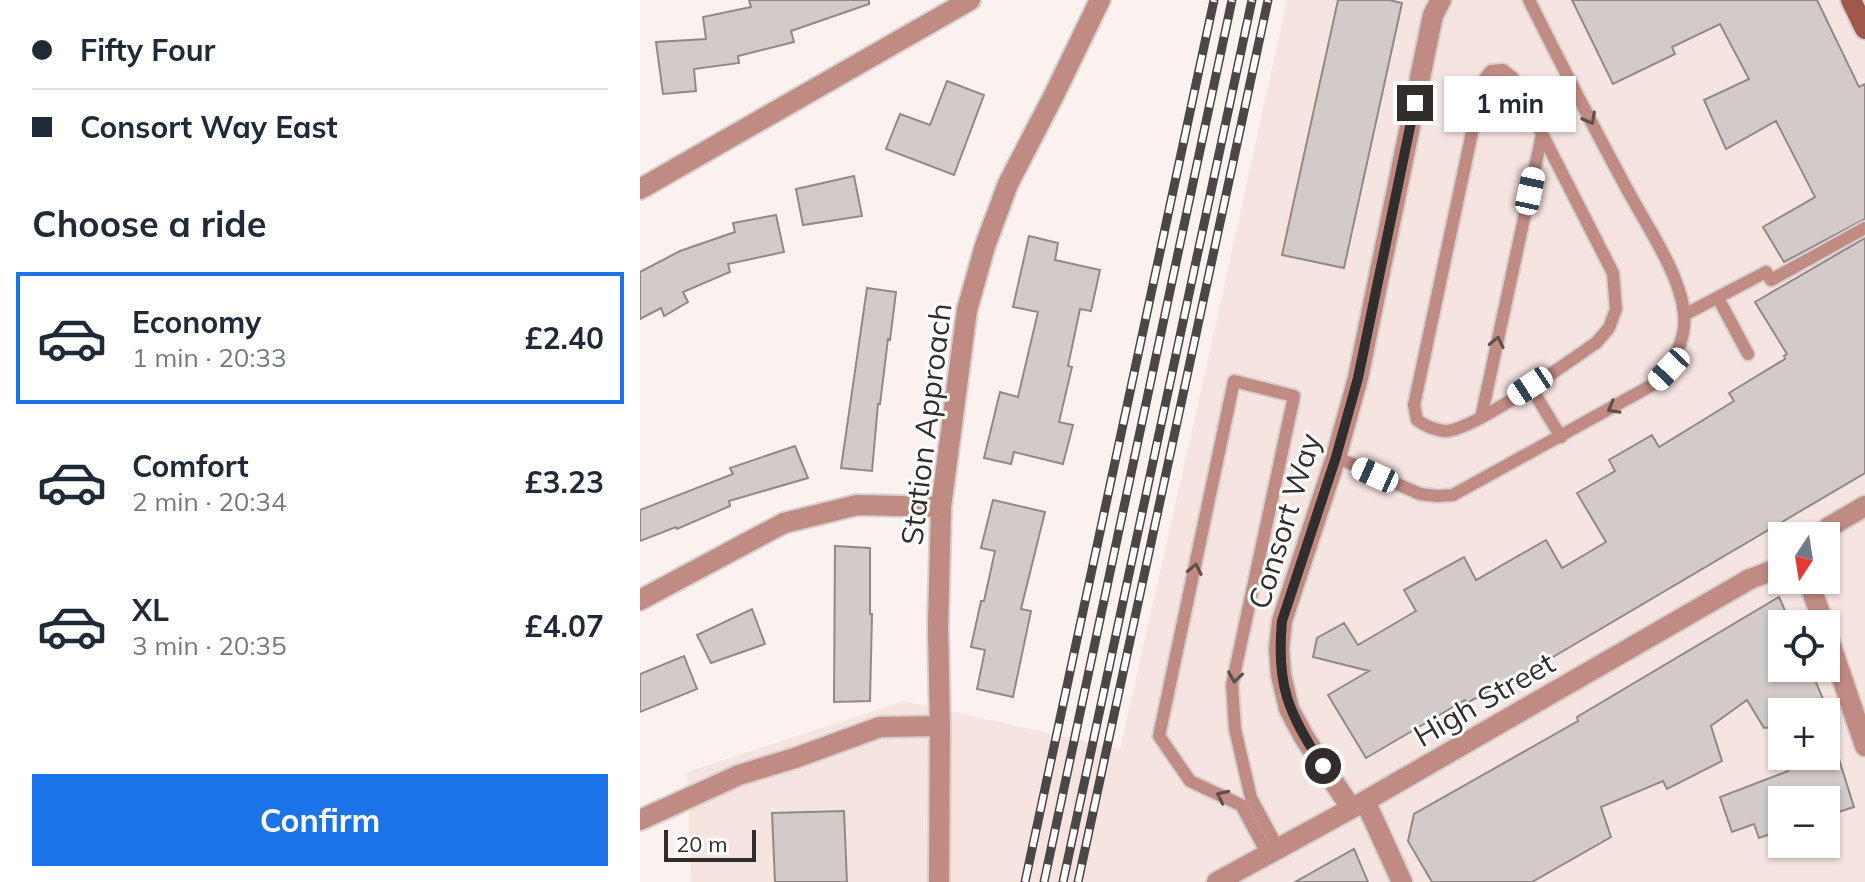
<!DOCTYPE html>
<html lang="en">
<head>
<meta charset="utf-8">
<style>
	:root { --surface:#fff; --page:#f2f2f3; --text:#1f2937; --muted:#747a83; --line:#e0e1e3; --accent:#1a73e8 }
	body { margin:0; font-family:Mulish,sans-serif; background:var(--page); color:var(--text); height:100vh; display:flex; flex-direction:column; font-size:30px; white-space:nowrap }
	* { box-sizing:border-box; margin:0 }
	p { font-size:26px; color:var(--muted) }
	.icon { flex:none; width:44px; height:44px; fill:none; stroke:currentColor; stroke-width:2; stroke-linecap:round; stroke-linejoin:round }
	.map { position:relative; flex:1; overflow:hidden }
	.drawer { display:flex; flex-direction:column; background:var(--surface); width:640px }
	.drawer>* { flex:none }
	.banner { display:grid; align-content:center; height:176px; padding:0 32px; background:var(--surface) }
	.needle { width:52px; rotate:192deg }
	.buttons { position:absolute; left:1128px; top:522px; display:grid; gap:16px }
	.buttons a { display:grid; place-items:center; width:72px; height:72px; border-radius:0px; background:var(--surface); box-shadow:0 2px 6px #0004; font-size:40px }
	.scale { position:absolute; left:24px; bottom:20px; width:92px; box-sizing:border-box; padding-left:8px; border:4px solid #302d2c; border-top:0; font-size:22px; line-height:28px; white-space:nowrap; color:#302d2c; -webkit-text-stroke:6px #fff; paint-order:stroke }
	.end { position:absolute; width:36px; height:36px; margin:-18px; border:10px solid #302d2c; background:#fff; box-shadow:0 0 0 4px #fff }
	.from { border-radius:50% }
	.bubble { position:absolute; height:56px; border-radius:0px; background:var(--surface); box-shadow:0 2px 6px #0004; font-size:26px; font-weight:700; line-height:56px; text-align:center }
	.car { position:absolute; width:24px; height:48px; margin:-24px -12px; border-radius:10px; box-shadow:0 0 6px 2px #0007; background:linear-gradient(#fff 24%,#345 0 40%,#fff 0 76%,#345 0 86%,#fff 0) }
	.banner b { display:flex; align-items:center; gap:28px; height:76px; font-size:30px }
	.banner b+b { border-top:2px solid var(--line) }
	.banner i { width:20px; height:20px; background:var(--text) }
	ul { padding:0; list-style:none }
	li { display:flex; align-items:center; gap:24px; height:132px; margin:0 16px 12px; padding:0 16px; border:4px solid transparent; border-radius:0px }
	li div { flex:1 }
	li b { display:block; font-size:30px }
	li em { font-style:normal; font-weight:700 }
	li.selected { border-color:var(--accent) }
	li>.icon { width:72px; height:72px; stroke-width:1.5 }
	h2 { padding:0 32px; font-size:36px; line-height:96px }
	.button { display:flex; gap:16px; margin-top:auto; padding:16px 32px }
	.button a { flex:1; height:92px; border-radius:0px; background:var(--accent); color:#fff; font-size:32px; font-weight:700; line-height:92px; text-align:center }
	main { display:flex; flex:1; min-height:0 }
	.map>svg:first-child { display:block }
</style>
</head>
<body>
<main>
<section class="drawer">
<div class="banner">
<b><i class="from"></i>Fifty Four</b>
<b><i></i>Consort Way East</b>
</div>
<h2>Choose a ride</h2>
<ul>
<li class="selected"><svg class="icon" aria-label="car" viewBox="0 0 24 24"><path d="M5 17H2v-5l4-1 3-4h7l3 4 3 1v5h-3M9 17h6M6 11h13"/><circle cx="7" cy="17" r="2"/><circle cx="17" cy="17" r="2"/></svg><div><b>Economy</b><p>1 min · 20:33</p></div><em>£2.40</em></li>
<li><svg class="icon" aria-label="car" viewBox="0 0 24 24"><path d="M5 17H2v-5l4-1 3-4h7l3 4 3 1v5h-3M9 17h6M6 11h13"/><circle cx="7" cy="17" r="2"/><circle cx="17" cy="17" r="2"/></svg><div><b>Comfort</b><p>2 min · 20:34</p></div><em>£3.23</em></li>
<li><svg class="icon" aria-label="car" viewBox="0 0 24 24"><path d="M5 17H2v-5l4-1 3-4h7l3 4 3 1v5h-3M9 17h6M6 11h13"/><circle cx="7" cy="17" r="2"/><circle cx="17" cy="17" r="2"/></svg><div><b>XL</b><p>3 min · 20:35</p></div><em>£4.07</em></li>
</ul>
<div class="button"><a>Confirm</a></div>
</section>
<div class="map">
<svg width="1225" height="882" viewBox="0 0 1225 882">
	<rect width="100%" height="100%" fill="#fbf2f0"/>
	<path fill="#f6e4e1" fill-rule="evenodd" d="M647,0H1225V882H51L47,772L264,701L480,749L571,346ZM1142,536H1186V580H1142ZM1142,624H1186V668H1142ZM1142,712H1186V756H1142ZM1142,800H1186V844H1142Z"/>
	<path fill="#d3cbc9" stroke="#918988" stroke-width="2" d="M109,0H229V4L151,31L154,42L98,56L99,63L54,69L56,91L23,94L16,42L66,39L63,17L111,7Z
		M698,0H749L762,3L704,268L642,255Z
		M932,0H1177L1219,87L1225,84V219L1144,262L1123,227L1175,197L1136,121L1086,149L1064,100L1109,79L1080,24L1032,47L1035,54L973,84Z
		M307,81L344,95L314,175L246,149L260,114L290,125Z
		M214,176L222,216L163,225L156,189Z
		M136,215L144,252L88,264L90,272L43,292L48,302L24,316L21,308L0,319V272L40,251L95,232L93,223Z
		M389,236L418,243L415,260L460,270L451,311L440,309L428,366L432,367L419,422L433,425L423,464L374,452L371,464L344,458L360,392L378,397L398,312L373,307Z
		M1225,238V473L896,667L895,666L827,703L825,700L726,758L688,695L729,671L673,657L677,638L704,623L718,645L776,611L764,590L824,557L836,580L906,540L922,568L966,542L937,493L975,471L969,460L1012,435L1019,447L1094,401L1089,393L1145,359L1144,356L1147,354L1115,302Z
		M227,288L256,292L250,340L248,339L240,404H238L232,471L201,468Z
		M155,446L168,478L89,501L90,506L37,529L36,527L0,541V510L93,474L90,468Z
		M353,500L405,512L381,609L391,611L373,697L337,689L345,650L331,647L341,601H344L355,551L341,548Z
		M195,546L230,548V614H232L230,701L194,702Z
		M1139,597L1151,624H1142V668H1170L1191,718L1186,719V712H1142V726L1124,728L1107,700L1071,726L1082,761L1027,789L1023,781L961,807L971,837L892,882H792L768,841L774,814L938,721L937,717Z
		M112,609L125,644L71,663L57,635Z
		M44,656L57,689L0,712V674Z
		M1140,756H1198L1214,807L1186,816V800H1142V830L1119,838L1114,824L1092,832L1080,797L1148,771Z
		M204,811L207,882H135L132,813Z
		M714,849L728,882H655Z"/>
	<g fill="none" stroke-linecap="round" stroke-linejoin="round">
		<defs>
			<path id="lane" d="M863,70L872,77L879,89L973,273L976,309L969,328L956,343C929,361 832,432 805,431C795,430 785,426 777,420L774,405L843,81L851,71Z
				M1078,298L1108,354
				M1044,315L1126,272L1131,280L1225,228
				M890,386L921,437
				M841,418L902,135
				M696,457L780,494L797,496L813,495L1014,384C1032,366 1047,340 1044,313C1040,274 1007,226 988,191C954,128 921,64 889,0
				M628,855L601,805L550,781L519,736L594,381L654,396L592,685L595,729L611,798L638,848"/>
			<path id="street" d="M0,189L330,0
				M1183,536L1189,527L1225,506
				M1168,580L1184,624
				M0,600L144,523L217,505L301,507
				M1186,631L1225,746
				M725,801L762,882
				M711,808L664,737L649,709L641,675L639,649L642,621L696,457L718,378L793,15L801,0
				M0,820L99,775L155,758L240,727L300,726
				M299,882L300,726L298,626L301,507L327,310L345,246L368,184L415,93L460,0
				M577,882L725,801L1110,579L1142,567"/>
			<path id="secondary" d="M1211,0L1225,29"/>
		</defs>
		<use href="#lane" stroke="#d6cfcd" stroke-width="16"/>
		<use href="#street" stroke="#d6cfcd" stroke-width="24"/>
		<use href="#secondary" stroke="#d6cfcd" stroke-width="24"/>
		<use href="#lane" stroke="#c08b82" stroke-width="12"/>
		<use href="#street" stroke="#c08b82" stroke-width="20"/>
		<use href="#secondary" stroke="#a2574b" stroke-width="20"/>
		<defs>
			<path id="rail" d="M385,882L574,0
				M404,882L592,0
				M423,882L612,0
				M438,882L628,0"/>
		</defs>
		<use href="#rail" stroke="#4b4746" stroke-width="9"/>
		<use href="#rail" stroke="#fff" stroke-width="6" stroke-dasharray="18" stroke-linecap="butt"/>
	</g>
	<defs><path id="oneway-chevron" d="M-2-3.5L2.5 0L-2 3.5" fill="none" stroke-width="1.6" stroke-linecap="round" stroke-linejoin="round" transform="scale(2)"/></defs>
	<g stroke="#624e4a">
		<use href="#oneway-chevron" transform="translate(950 119) rotate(62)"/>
		<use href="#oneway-chevron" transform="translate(857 342) rotate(-78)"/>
		<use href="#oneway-chevron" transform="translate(973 408) rotate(151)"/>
		<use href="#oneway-chevron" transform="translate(555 569) rotate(-78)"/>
		<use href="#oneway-chevron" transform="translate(595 677) rotate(99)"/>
		<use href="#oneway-chevron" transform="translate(582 796) rotate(-155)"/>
	</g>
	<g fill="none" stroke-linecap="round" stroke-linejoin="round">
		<path stroke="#302d2c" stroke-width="10" d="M683,766C648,713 636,685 642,621L696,457L718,378L775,103"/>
	</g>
	<g text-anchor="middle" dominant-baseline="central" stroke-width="6" stroke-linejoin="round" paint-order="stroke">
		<g font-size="30" fill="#302d2c" stroke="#fff">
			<text transform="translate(286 424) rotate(-83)">Station Approach</text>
			<text transform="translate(644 521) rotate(-73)">Consort Way</text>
			<text transform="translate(844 699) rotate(-30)">High Street</text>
		</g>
	</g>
</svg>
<div class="buttons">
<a><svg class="needle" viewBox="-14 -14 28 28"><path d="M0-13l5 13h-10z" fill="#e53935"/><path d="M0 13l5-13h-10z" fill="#747a83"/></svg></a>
<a><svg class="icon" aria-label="locate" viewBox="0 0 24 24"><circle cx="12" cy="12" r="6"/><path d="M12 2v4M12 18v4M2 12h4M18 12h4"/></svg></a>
<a>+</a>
<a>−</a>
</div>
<div class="scale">20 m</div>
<i class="end from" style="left:683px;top:766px"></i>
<i class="end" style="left:775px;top:103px"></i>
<div class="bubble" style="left:804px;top:76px;width:132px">1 min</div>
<i class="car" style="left:890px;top:191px;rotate:12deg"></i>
<i class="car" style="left:1029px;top:369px;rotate:223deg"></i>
<i class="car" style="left:890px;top:386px;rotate:237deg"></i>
<i class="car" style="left:735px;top:475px;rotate:294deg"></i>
</div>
</main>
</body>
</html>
